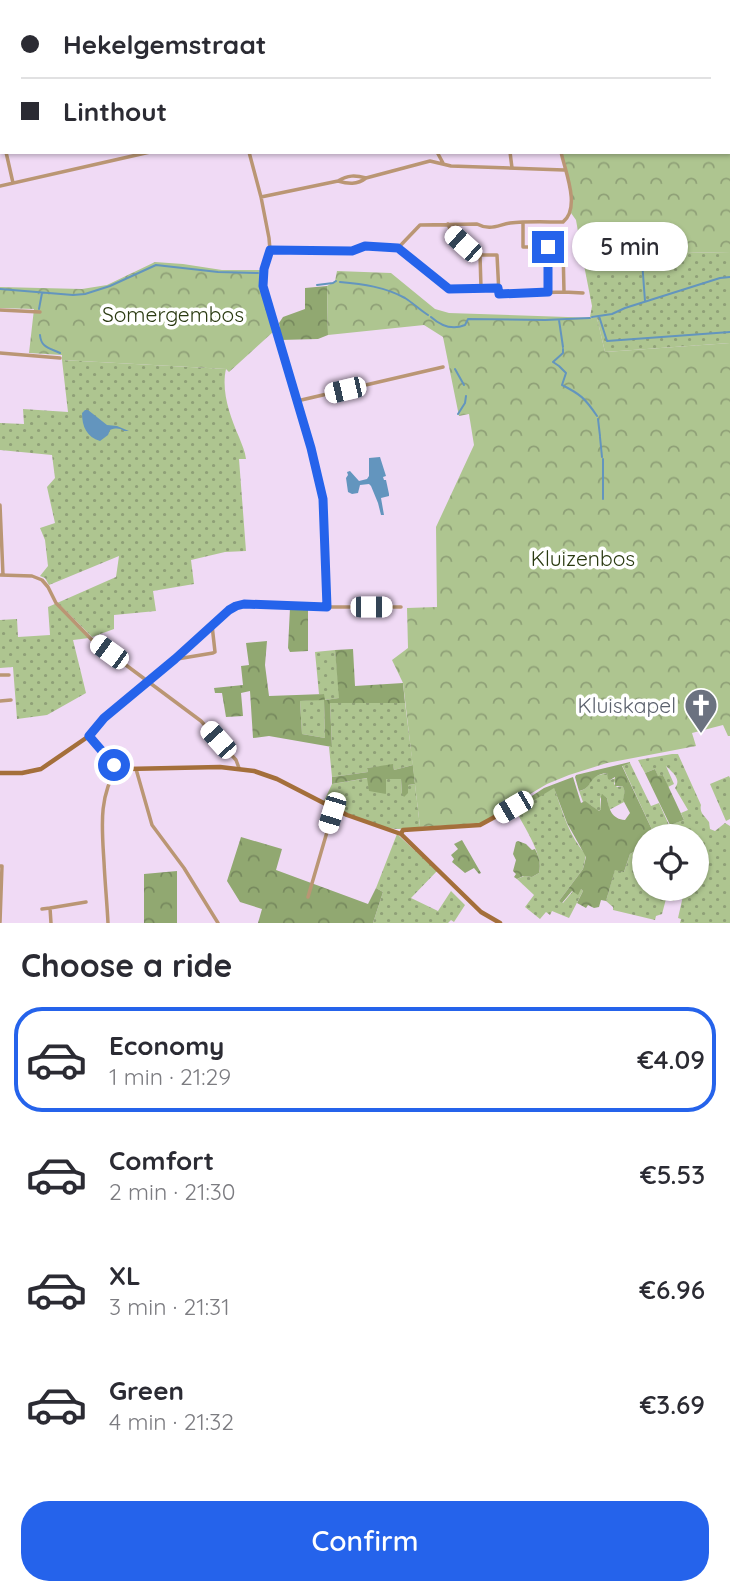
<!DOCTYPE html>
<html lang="en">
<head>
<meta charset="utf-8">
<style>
	:root { --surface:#fff; --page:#f7f7f7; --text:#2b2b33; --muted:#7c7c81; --line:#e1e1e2; --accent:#2563eb }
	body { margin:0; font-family:Quicksand,sans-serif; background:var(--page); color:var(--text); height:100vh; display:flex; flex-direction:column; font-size:26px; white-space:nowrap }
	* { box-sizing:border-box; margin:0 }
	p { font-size:23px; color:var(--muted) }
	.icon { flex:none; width:38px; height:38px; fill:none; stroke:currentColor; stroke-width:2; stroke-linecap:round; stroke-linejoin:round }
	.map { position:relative; height:923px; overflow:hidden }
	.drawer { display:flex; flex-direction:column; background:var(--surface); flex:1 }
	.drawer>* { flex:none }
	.guide { position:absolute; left:0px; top:0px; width:732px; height:154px; box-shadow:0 2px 5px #0004; display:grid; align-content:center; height:154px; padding:0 21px; background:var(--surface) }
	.buttons { position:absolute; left:632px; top:824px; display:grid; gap:14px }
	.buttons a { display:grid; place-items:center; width:77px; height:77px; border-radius:50%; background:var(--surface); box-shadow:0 2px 5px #0004; font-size:35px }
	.end { position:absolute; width:32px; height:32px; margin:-16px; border:9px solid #2563eb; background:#fff; box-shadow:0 0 0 4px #fff }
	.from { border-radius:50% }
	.bubble { position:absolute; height:49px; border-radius:24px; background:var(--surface); box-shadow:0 2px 5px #0004; font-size:23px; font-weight:600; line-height:49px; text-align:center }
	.car { position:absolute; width:21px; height:42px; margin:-21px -10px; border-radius:9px; box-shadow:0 0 5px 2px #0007; background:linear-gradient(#fff 24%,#345 0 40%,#fff 0 76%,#345 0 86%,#fff 0) }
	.guide b { display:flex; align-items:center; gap:24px; height:66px; font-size:26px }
	.guide b+b { border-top:2px solid var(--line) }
	.guide i { width:18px; height:18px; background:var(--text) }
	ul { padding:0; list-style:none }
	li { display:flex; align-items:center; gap:21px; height:105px; margin:0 14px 10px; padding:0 7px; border:4px solid transparent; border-radius:28px }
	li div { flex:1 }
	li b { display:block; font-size:26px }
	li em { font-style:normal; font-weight:600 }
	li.selected { border-color:var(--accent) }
	li>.icon { width:63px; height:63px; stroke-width:1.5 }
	h2 { padding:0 21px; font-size:32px; line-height:84px }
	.cta { display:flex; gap:14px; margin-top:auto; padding:14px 21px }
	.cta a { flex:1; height:80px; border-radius:28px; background:var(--accent); color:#fff; font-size:28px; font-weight:600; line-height:80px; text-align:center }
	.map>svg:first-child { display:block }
</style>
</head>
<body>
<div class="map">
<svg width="730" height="923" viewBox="0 0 730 923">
	<defs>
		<pattern id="grass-dots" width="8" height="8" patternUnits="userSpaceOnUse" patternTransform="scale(1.75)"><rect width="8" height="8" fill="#aec590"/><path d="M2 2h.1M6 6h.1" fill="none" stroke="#8fa077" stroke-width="1.8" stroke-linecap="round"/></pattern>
		<pattern id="forest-crowns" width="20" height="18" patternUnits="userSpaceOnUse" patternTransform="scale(1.75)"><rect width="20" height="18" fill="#91a871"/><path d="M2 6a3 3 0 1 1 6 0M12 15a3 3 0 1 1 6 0" fill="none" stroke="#77895e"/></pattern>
		<pattern id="park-crowns" width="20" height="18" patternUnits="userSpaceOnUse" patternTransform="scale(1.75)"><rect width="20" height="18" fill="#aec590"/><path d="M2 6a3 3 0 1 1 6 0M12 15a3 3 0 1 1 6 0" fill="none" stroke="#8fa077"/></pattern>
	</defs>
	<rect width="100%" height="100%" fill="#f0daf5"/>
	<path fill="url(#grass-dots)" d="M730,252V343L605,352L597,318L590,317L592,306L582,255Z
		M62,360L226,369C221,391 230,416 239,437C242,445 245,451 246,459H239L246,551L225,552L191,560L194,584L153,591L156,611L114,615V629L92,637L58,603L89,638L73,640L86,693L47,715L17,719L13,667L0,668V620L17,619L18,637L50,635L48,607L116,577L119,556L49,585L45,578L40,576L48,566L45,540L40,528L55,523L47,487L55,478L52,455L0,450V423L24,424L23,409L68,412Z
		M335,650L340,698L324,700L325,738L302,734L300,701L324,699V694H319L315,652Z
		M330,703H405L413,765L394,770L393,765L367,768L368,772L332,777L329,747L332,746Z
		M672,754H678L701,805C699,813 705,816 709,822L710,829L715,831L725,823L730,826V923H680L681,919L678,918L683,896L676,894L674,901L666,899L662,914L656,916L655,920L613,910V907L606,901L615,869L624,872L630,854L644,846V889H696V836L678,835V836H655L622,765L630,763L651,806L659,803L669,825L684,820L681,813L688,810L675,788C682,779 672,772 666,766L674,784L668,787L663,775L658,777L655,769L645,773L638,760Z
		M607,773L610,780L616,778L614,784L617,787L622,786C628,792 622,796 624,802L609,810L607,798L602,795L600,799L601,809L599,811C593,808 590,803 583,802L579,791C588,790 590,781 595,776Z
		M729,776L730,778V819L726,821L710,784Z
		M368,778L386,794V779H401L402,794L408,785L415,784L420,827C413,828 405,829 398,829C374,828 345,812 324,801L332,784Z
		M554,787C562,811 569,836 586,855L583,869L559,901L563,903L573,891L581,889L583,891L569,918L552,911L550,915L546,912L540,919L525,907L534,895L517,879L524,876L532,877L539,873C544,854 522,824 514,807H515L518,810Z
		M397,834L437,871L411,898L438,911L451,891L465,905L454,922L451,920L448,923H373L383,892L376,888Z"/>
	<path fill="url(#forest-crowns)" fill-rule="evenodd" d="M327,286L328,335L318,339L280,340L277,329L280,328L279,323L283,317L305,309V288Z
		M290,608H308V651L290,652L288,648Z
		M267,641L265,665L269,696L324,694L325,700L339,698L335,650L353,649L355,686L403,683L405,703H330L332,747L269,736L253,738L250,691L241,693L243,716L226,717L222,693H215L214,688L243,685L241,666L249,665L246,643ZM324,700L325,738L302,734L300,701Z
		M630,762V763L622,766L655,836H644V846L630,854L624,872L615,870L606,901L601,900L599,907L594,908L588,905L586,908L577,903L583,891L581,889L578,895L572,891L562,903L559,901L583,869L586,857L567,823L554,788L518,810L515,807L544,788L573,777L581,803L585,801L599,811L601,809V796L602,794L607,798C609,810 612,819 625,820L630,813L623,800C624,794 626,790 622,786H615V777L610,780L608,779L607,773C587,775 594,788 579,791L575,777L576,775Z
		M393,764L394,770L413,765L415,784L408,785V793L404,797L402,794L401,779H386V794L369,791L367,778L332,784V777L368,772L367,768Z
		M655,769L658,776L663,775L684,820L670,825L645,773Z
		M241,837L282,849L276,870L368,904L376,888L383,892L373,923H258L262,909L240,902L227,881Z
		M462,840L481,873L479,874L474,868L465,873L452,862L454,859L451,855L458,849L454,844Z
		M518,841L526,844L532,850L535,849C539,857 541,864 539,873L532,877L523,876L517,879L514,877L516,874L513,871L516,860L513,854L516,842Z
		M177,871V923H144V874Z"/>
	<path fill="url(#park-crowns)" d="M730,23V252L582,255L576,220L571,213L572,197L561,152H730Z
		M155,262L183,264L222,270H263V284L275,325L272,328L273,332L229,372L226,369L62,360V355L29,353L34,309L0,308V287L82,289L107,285Z
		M337,271L391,273L435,309L449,313L597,318L605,352L730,343V736H728L723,725L692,733L696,746L607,763L569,775L547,784L481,823L420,827L403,683L392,660L408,648L407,608L437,607L436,527L474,445L469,414L459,416L443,337L424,325L328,335L327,286L335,281Z"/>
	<path fill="#6395be" d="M85,410H88L107,425L117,426L129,431H124C119,428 116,428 110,430L108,435L100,441C87,437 82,427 82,413Z
		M380,457L386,476L383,477L384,480H386L389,494V496L381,498L384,515H381L378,503L371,486L369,484L360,485L358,493L352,494L348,492L346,478L348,475L347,472L350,471L359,481L367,479L369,476V458Z"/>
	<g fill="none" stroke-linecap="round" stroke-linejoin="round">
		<path stroke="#6395be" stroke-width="2" d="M0,51L2,50
			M0,98H2
			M642,261L645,301
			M340,282C363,284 385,287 405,298C413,303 420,310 428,315
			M317,285L333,283L336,281
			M0,289L73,295L85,294L110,286L156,265L218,272L258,273
			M39,309L42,293
			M599,316L607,341L730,332
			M431,317C441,326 453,330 465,325L468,319L545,320L590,318
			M592,317L612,314L625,308L720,278L730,277
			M559,320L563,347
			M40,335C41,348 50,348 60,353
			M563,349V353L553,362L559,366L566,373L562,385C580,394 585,398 597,416
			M455,369L464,385
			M458,414L465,403L466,396
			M598,419L600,436
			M600,437L602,457
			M603,459V499"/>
		<path stroke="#ba9674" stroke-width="3.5" d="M534,0L535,2
			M6,152L13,183
			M249,152L261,197L269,238L270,250L263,269V286L311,448L323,499L327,607
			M437,152L443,163
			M510,152L512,168
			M338,181C348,184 357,185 366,178L430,161L451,166L564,170
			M0,186L150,152
			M261,197L338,181C348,175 355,175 366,178
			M448,224L451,232L476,255H497L499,294L564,292L563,247H523V223
			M548,247V292
			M398,248L449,289L498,288
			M270,250L351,251L365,246L398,248L420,225L477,224C490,231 498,225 510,223C527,221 546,222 563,222C581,208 565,171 561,152
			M480,255L481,288
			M564,292L583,293
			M0,310L40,312
			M0,353L60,358
			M297,401L443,367
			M0,505L3,575
			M0,575L32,576L42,580L48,587L56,603L91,639L201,721L236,760L239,768
			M177,659L213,653L215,652L212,625
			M0,675H9
			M0,701L11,700
			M89,736L105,718L175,659L236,606L244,604L327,607H401
			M136,769L152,825L184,868L218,923
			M0,866H2L0,922
			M308,897L334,808
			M42,909L50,908
			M51,923L50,908L86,902
			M108,923C107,903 105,883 104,862C102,828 98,797 118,766"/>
		<path stroke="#a46f3b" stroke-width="4.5" d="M692,0L695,2
			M0,773H22L41,769L89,736C100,750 108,764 126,769L220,767L254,771L277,779L347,815L401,834L481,912L500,923
			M401,834L403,830L480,825L513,807"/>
	</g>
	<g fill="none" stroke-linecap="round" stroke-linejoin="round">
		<path stroke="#2563eb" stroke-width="9" d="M114,765L89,736L104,718L175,659L229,610L236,606L244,604L327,607L323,499L311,448L263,286L264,269L270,250L352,251L365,246L398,248L449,289L498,288L499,294L548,292V247"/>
	</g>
	<defs>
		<symbol id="church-pin" viewBox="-11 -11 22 30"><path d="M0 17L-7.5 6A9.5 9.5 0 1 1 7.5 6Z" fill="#6b7280" stroke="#fff"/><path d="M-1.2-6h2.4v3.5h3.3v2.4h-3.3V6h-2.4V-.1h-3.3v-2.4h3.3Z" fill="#fff"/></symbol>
	</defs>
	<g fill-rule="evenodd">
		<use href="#church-pin" x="682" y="686" width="38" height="52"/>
	</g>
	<g text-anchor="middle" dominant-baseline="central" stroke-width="7" stroke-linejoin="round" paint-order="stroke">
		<g font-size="21" fill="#2a3a11" stroke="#fff">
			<text x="173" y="314">Somergembos</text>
			<text x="583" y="558">Kluizenbos</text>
		</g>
		<g font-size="21" fill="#5b616d" stroke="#fff" text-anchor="end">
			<text x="676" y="705">Kluiskapel</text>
		</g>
	</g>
</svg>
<div class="buttons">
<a><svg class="icon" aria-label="locate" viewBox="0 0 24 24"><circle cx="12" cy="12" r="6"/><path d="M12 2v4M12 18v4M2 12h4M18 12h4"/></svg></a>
</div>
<i class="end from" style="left:114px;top:765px"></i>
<i class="end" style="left:548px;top:247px"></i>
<div class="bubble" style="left:572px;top:222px;width:116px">5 min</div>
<i class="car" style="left:463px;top:244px;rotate:312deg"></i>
<i class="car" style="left:345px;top:390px;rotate:257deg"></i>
<i class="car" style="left:371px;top:607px;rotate:90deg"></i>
<i class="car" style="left:109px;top:652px;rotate:306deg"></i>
<i class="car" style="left:218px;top:740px;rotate:318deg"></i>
<i class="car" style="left:513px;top:807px;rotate:240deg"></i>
<i class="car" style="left:332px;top:813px;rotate:197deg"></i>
<div class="guide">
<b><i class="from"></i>Hekelgemstraat</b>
<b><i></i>Linthout</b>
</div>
</div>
<section class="drawer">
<h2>Choose a ride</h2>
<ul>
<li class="selected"><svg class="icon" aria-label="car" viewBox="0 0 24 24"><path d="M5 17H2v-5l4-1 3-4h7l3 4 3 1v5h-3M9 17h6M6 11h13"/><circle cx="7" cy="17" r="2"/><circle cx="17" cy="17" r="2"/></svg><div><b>Economy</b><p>1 min · 21:29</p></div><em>€4.09</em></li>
<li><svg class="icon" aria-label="car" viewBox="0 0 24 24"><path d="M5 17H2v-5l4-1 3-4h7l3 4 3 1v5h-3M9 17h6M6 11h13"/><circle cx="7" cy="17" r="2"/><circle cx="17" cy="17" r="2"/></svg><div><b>Comfort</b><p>2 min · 21:30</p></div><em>€5.53</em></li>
<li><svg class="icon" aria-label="car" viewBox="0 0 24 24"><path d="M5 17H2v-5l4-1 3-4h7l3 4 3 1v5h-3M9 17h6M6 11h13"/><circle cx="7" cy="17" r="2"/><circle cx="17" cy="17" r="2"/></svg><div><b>XL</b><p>3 min · 21:31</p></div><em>€6.96</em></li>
<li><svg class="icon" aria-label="car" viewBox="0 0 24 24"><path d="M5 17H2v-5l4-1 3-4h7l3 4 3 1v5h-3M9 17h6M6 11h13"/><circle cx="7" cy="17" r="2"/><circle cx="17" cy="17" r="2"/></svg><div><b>Green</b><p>4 min · 21:32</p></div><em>€3.69</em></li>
</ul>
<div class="cta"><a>Confirm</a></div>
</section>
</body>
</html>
